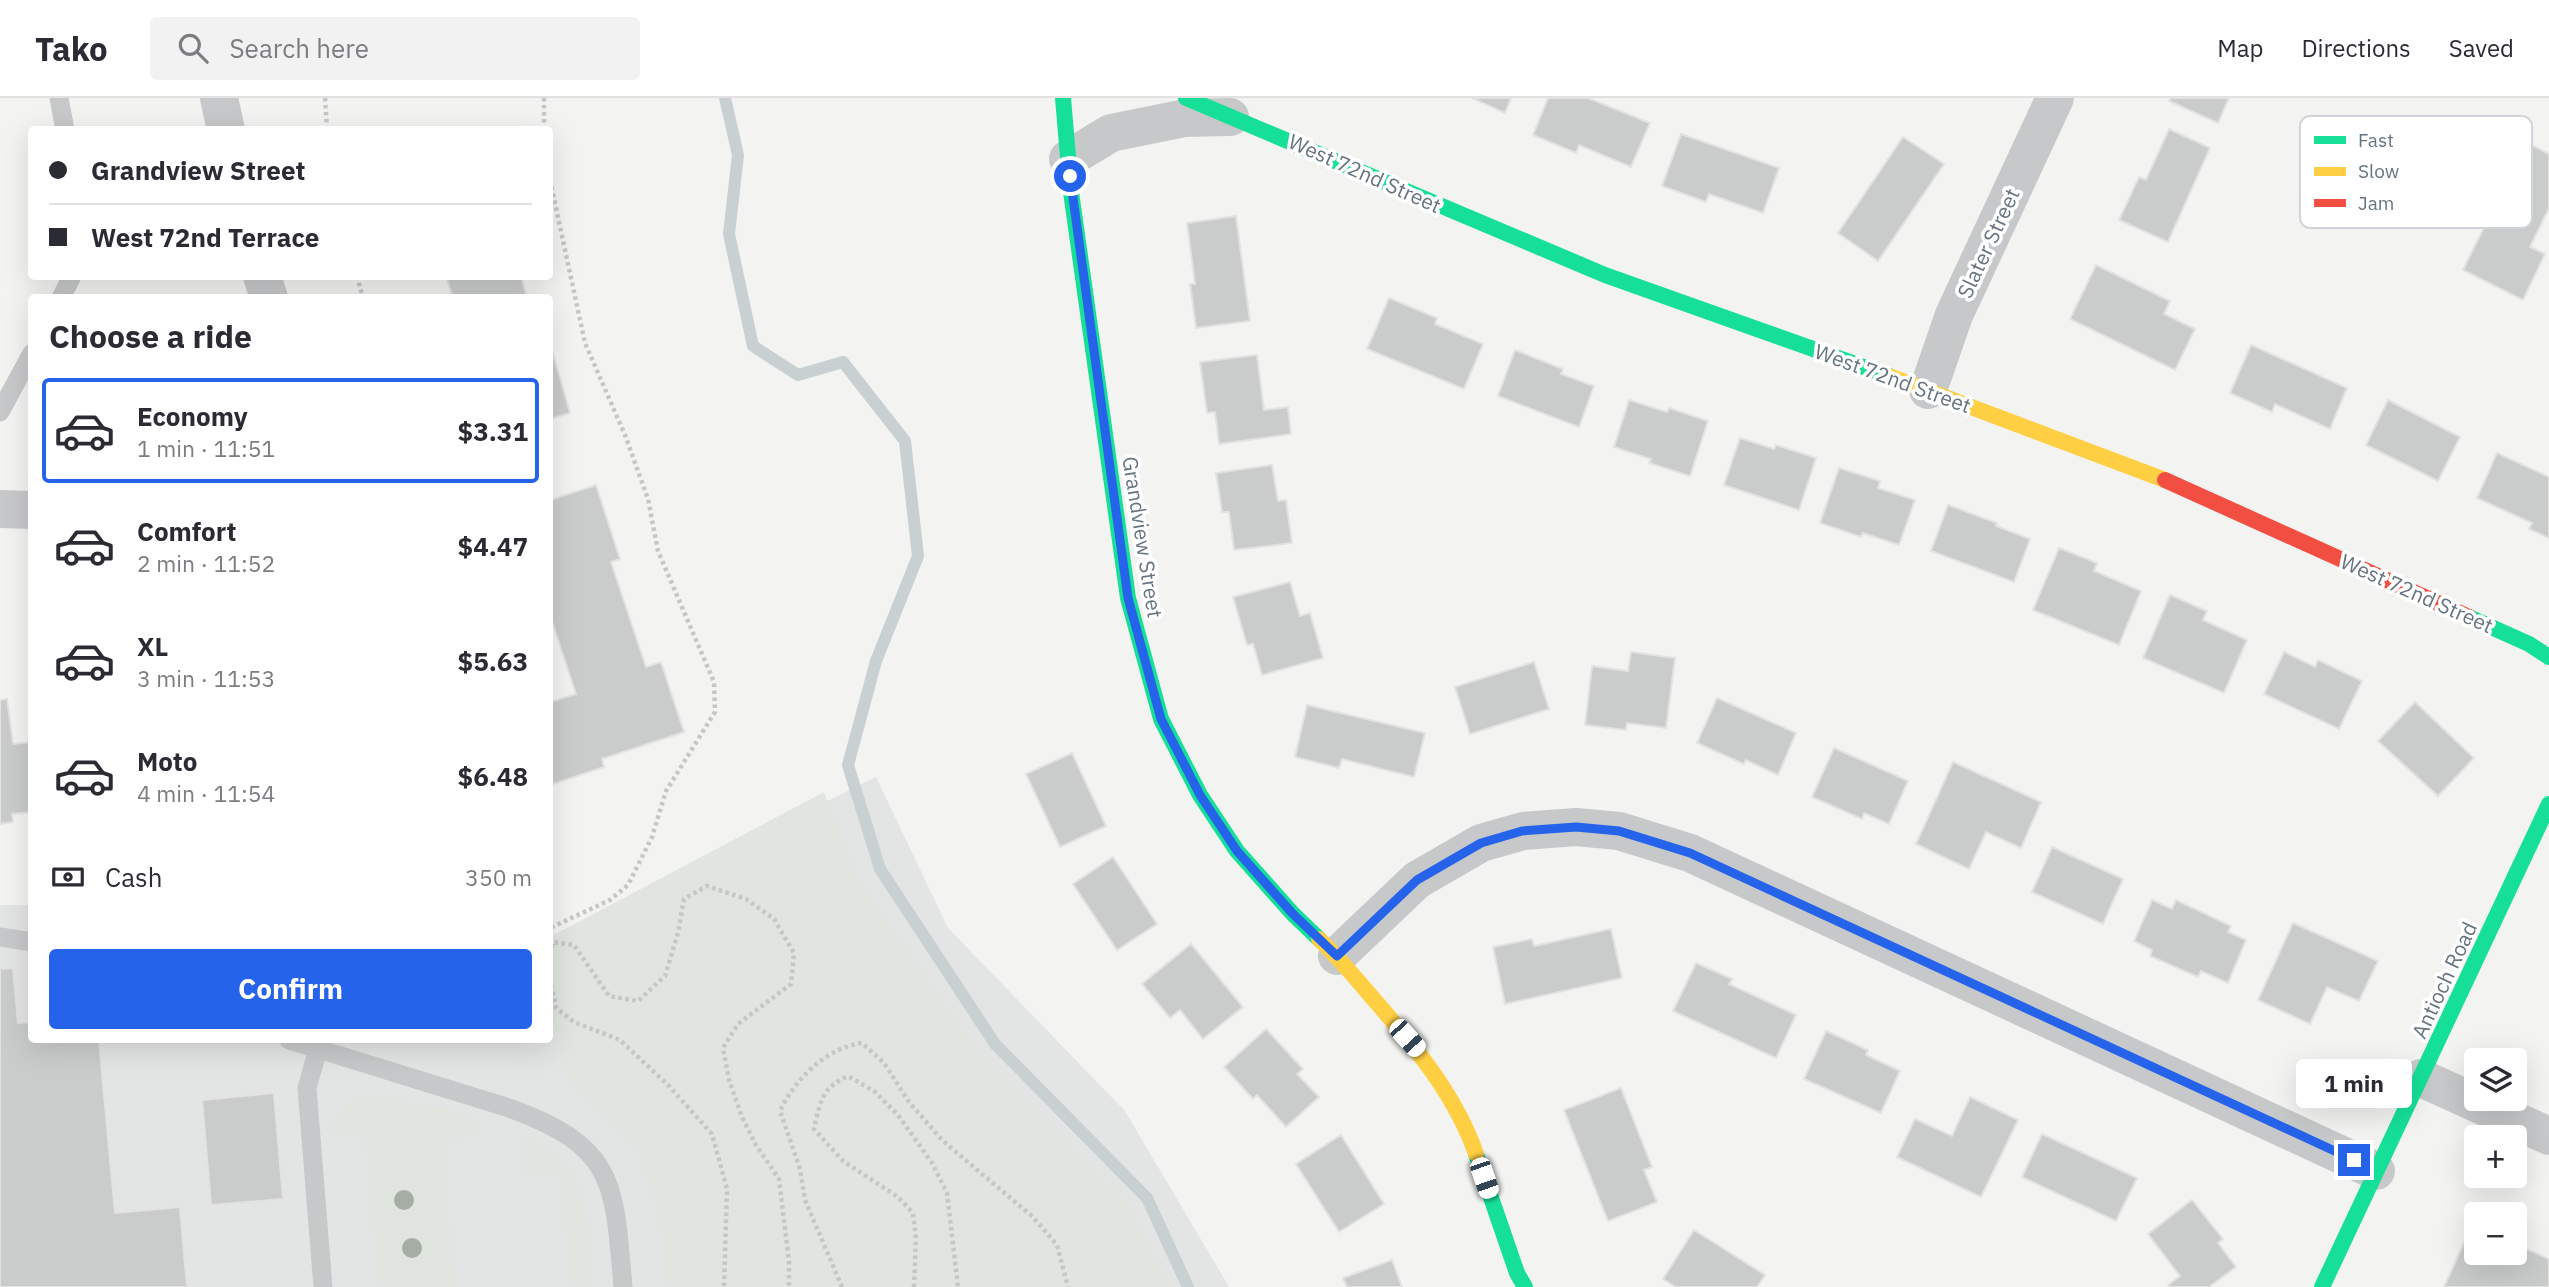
<!DOCTYPE html>
<html lang="en">
<head>
<meta charset="utf-8">
<style>
	:root { --surface:#fff; --page:#f2f2f3; --text:#2b2b33; --muted:#7c7c81; --line:#e1e1e2; --accent:#2563eb }
	body { margin:0; font-family:"IBM Plex Sans",sans-serif; background:var(--page); color:var(--text); height:100vh; display:flex; flex-direction:column; font-size:26px; white-space:nowrap }
	* { box-sizing:border-box; margin:0 }
	p { font-size:23px; color:var(--muted) }
	.icon { flex:none; width:38px; height:38px; fill:none; stroke:currentColor; stroke-width:2; stroke-linecap:round; stroke-linejoin:round }
	.map { position:relative; flex:1; overflow:hidden }
	.sheet { position:absolute; left:28px; top:196px; width:525px; height:749px; display:flex; flex-direction:column; background:var(--surface); border-radius:7px; box-shadow:0 7px 28px #0002 }
	.sheet>* { flex:none }
	.guide { position:absolute; left:28px; top:28px; width:525px; height:154px; border-radius:7px; box-shadow:0 7px 28px #0002; display:grid; align-content:center; height:154px; padding:0 21px; background:var(--surface) }
	.controls { position:absolute; left:2464px; top:950px; display:grid; gap:14px }
	.controls a { display:grid; place-items:center; width:63px; height:63px; border-radius:7px; background:var(--surface); box-shadow:0 7px 28px #0002; font-size:35px }
	.end { position:absolute; width:32px; height:32px; margin:-16px; border:9px solid #2563eb; background:#fff; box-shadow:0 0 0 4px #fff }
	.from { border-radius:50% }
	.bubble { position:absolute; height:49px; border-radius:7px; background:var(--surface); box-shadow:0 7px 28px #0002; font-size:23px; font-weight:700; line-height:49px; text-align:center }
	.car { position:absolute; width:21px; height:42px; margin:-21px -10px; border-radius:9px; box-shadow:0 0 5px 2px #0007; background:linear-gradient(#fff 24%,#345 0 40%,#fff 0 76%,#345 0 86%,#fff 0) }
	.guide b { display:flex; align-items:center; gap:24px; height:66px; font-size:26px }
	.guide b+b { border-top:2px solid var(--line) }
	.guide i { width:18px; height:18px; background:var(--text) }
	ul { padding:0; list-style:none }
	li { display:flex; align-items:center; gap:21px; height:105px; margin:0 14px 10px; padding:0 7px; border:4px solid transparent; border-radius:7px }
	li div { flex:1 }
	li b { display:block; font-size:26px }
	li em { font-style:normal; font-weight:700 }
	li.active { border-color:var(--accent) }
	li>.icon { width:63px; height:63px; stroke-width:1.5 }
	h2 { padding:0 21px; font-size:32px; line-height:84px }
	.pay { display:flex; align-items:center; gap:18px; height:77px; padding:0 21px; font-size:26px }
	.pay p { margin-inline-start:auto }
	.cta { display:flex; gap:14px; margin-top:auto; padding:14px 21px }
	.cta a { flex:1; height:80px; border-radius:7px; background:var(--accent); color:#fff; font-size:28px; font-weight:700; line-height:80px; text-align:center }
	header { display:flex; align-items:center; gap:42px; box-sizing:border-box; height:98px; padding:0 35px; background:var(--surface); border-bottom:2px solid var(--line) }
	header strong { font-size:33px }
	nav { display:flex; gap:38px; margin-inline-start:auto; font-size:24px }
	.search { width:490px; height:63px; background:var(--page); display:flex; align-items:center; gap:18px; box-sizing:border-box; padding:0 24px; border-radius:7px; color:var(--muted); font-size:26px }
	.map>svg:first-child { display:block }
</style>
</head>
<body>
<header>
<strong>Tako</strong>
<div class="search"><svg class="icon" aria-label="search" viewBox="0 0 24 24"><circle cx="10" cy="10" r="6"/><path d="M15 15l6 6"/></svg>Search here</div>
<nav><a>Map</a><a>Directions</a><a>Saved</a></nav>
</header>
<div class="map">
<svg width="2549" height="1189" viewBox="0 0 2549 1189">
	<rect width="100%" height="100%" fill="#f3f3f1"/>
	<path fill="#e3e5e4" d="M876,679L948,830L1125,1013L1229,1189H0V807H31L32,942H550V840Z"/>
	<path fill="#e1e5df" d="M824,694L857,778L976,952L1131,1108L1170,1189H667L661,1122L637,1051L569,984L550,915V839Z
		M369,998C390,1000 466,1011 477,1026V1034L469,1039L443,1042L455,1189H379L365,1039L337,1040L332,1036C334,1014 347,1001 369,998Z
		M525,1038C593,1061 587,1131 592,1189H571L561,1079L526,1080L522,1042Z"/>
	<g fill="none" stroke-linecap="round" stroke-linejoin="round">
		<path stroke="#c8d0d2" stroke-width="12" d="M725,0L738,57L729,136L753,248L798,277L843,264L905,343L918,458L876,563L848,667L880,771L995,946L1147,1100L1188,1189"/>
	</g>
	<path fill="#cacccc" stroke="#e2e2e1" stroke-width="2" d="M1472,0H1511L1505,15Z
		M1548,0H1588L1650,25L1631,69L1579,47L1576,55L1533,37Z
		M2171,0H2229L2218,25L2169,3Z
		M2169,31L2210,50L2168,144L2119,122L2139,79L2146,82Z
		M1681,36L1779,70L1763,115L1709,96L1706,104L1662,88Z
		M1903,39L1944,66L1878,163L1838,135Z
		M2526,44L2549,56V110L2530,149L2545,156L2523,202L2463,172Z
		M1236,118L1250,223L1196,230L1190,186H1195L1187,125Z
		M2096,167L2170,203L2164,216L2195,231L2175,272L2070,221Z
		M446,178H521L527,200H453Z
		M1389,200L1437,220L1435,226L1483,246L1464,291L1367,251Z
		M550,245L570,315L550,321Z
		M2251,247L2347,290L2330,331L2275,306L2272,314L2230,295Z
		M1515,252L1563,271L1561,276L1594,288L1579,329L1498,298Z
		M1257,257L1264,312L1288,309L1291,336L1219,346L1215,314L1207,315L1200,264Z
		M1629,302L1667,314L1669,310L1708,323L1690,378L1649,365L1651,361L1614,349Z
		M2388,302L2460,339L2438,383L2366,347Z
		M1740,340L1774,351L1776,347L1816,360L1799,412L1724,387Z
		M2497,355L2549,379V440L2529,431L2532,425L2477,400Z
		M1272,367L1278,403L1286,402L1292,445L1234,452L1229,414H1222L1216,375Z
		M1839,370L1880,383L1878,390L1915,402L1899,447L1863,435L1861,439L1820,425Z
		M596,387L620,461L611,464L646,569L661,564L684,634L602,661L604,669L550,687V604L576,596L550,517V402Z
		M1948,407L1997,425L1996,428L2030,441L2014,484L1931,453Z
		M2059,450L2097,465L2094,473L2141,493L2119,547L2033,512Z
		M1290,484L1300,518L1310,515L1323,560L1262,577L1253,546L1247,547L1233,499Z
		M2170,497L2207,513L2203,522L2247,542L2224,595L2143,560Z
		M1631,554L1675,560L1666,630L1627,625L1626,632L1585,627L1592,568L1628,573Z
		M2284,554L2315,569L2318,562L2362,583L2339,631L2264,596Z
		M1534,564L1549,611L1470,636L1455,589Z
		M1717,600L1796,635L1778,677L1746,662L1744,666L1697,645Z
		M7,601L13,646L32,644V714L12,716L13,724L0,726V602Z
		M2415,604L2474,660L2438,698L2378,643Z
		M1307,607L1425,635L1414,679L1342,661L1339,670L1295,659Z
		M1834,650L1908,683L1889,726L1864,715L1862,721L1812,699Z
		M1072,655L1106,728L1060,749L1026,676Z
		M1953,664L2041,704L2021,750L1986,734L1969,771L1916,746Z
		M2052,749L2123,781L2103,826L2032,794Z
		M1113,759L1157,826L1117,852L1073,786Z
		M2152,802L2172,811L2176,802L2231,828L2228,834L2246,842L2228,885L2201,873L2198,879L2150,858L2152,852L2134,843Z
		M2293,825L2378,863L2359,903L2327,889L2310,926L2258,902Z
		M1611,831L1622,880L1505,906L1493,849L1532,841L1534,848Z
		M1191,846L1243,909L1203,941L1180,912L1170,920L1142,886Z
		M1696,865L1732,881L1729,886L1796,917L1776,960L1673,913Z
		M13,870L18,925L32,924V942H99L115,1115L180,1109L187,1189H0V871Z
		M1266,931L1303,971L1297,976L1319,999L1286,1029L1257,997L1253,1001L1224,969Z
		M1826,933L1868,952L1866,957L1900,973L1881,1015L1804,981Z
		M1621,990L1652,1069L1644,1072L1657,1104L1608,1123L1564,1012Z
		M274,995L283,1101L211,1107L202,1002Z
		M1970,999L2018,1022L1981,1099L1897,1059L1915,1021L1952,1038Z
		M2042,1036L2137,1080L2116,1123L2022,1079Z
		M1341,1037L1384,1106L1339,1134L1296,1066Z
		M2192,1102L2223,1141L2218,1145L2236,1169L2209,1189H2170L2168,1187L2180,1178L2148,1136Z
		M2476,1118V1155H2515V1146L2549,1161V1189H2444Z
		M1694,1132L1765,1177L1757,1189H1676L1663,1181Z
		M1392,1162L1402,1189H1347L1343,1180Z"/>
	<g fill="none" stroke-linecap="round" stroke-linejoin="round">
		<path stroke="#c5c6c6" stroke-width="4.5" stroke-dasharray="3.5 3.5" stroke-linecap="butt" d="M325,0L327,32
			M544,0V32
			M550,82L585,245L625,337L648,401L658,453L714,584L715,614L666,693L652,739L628,787L610,802L550,830
			M357,178L363,200
			M550,856L553,844L574,847L609,898L638,903L665,878L678,835L684,801L707,788L746,801L774,821L794,855L791,886L738,926L723,950L729,982L742,1019L756,1047L779,1081L789,1163V1189
			M550,880L556,910L574,924L620,942L669,988L712,1036L727,1091L724,1189
			M842,1189L805,1102L800,1071L780,1013C795,981 826,950 862,945L884,965L909,1004L943,1043L1033,1119L1057,1147L1068,1189
			M914,1189L916,1141L913,1115L898,1099L843,1063L814,1031C820,1005 821,990 848,978L874,993L898,1017L932,1065L947,1095L958,1189"/>
		<path stroke="#c7c8c9" stroke-width="19" d="M59,0L65,32
			M61,200L72,178
			M0,314L32,255
			M0,839L32,844
			M289,942L509,1010C617,1049 614,1086 623,1189
			M318,951L307,990L323,1189"/>
		<path stroke="#c7c8c9" stroke-width="38" d="M219,0L226,32
			M1068,61L1111,35L1185,20L1230,19
			M262,178L269,200
			M1928,292L1954,217L2055,0
			M0,411L32,412
			M1337,858L1417,782L1481,745L1523,733L1576,729L1619,733L1690,755L2376,1073
			M2421,980L2549,1038"/>
		<path stroke="#16e098" stroke-width="16" d="M1063,0L1071,94L1128,500L1161,621L1200,697L1237,753L1293,816L1319,841
			M1186,0L1605,177L1889,278
			M2469,519L2529,546L2549,559
			M1476,1056L1517,1175L1525,1189
			M2322,1189L2549,706"/>
		<path stroke="#ffcf43" stroke-width="16" d="M1889,278L2165,382
			M1319,841C1340,861 1358,883 1377,905C1416,950 1456,998 1476,1056"/>
		<path stroke="#f24e42" stroke-width="16" d="M2165,382L2469,519"/>
	</g>
	<g fill="#a6afa3">
		<circle cx="404" cy="1102" r="10"/>
		<circle cx="412" cy="1150" r="10"/>
	</g>
	<g fill="none" stroke-linecap="round" stroke-linejoin="round">
		<path stroke="#2563eb" stroke-width="9" d="M1070,78L1128,500L1161,621L1200,697L1237,753L1293,816L1337,858L1417,782L1481,745L1522,733L1576,729L1619,733L1690,755L2354,1062"/>
	</g>
	<g text-anchor="middle" dominant-baseline="central" stroke-width="7" stroke-linejoin="round" paint-order="stroke">
		<g font-size="21" fill="#657480" stroke="#fff">
			<text transform="translate(1365 75) rotate(24)">West 72nd Street</text>
			<text transform="translate(1988 145) rotate(-65)">Slater Street</text>
			<text transform="translate(1893 280) rotate(20)">West 72nd Street</text>
			<text transform="translate(1143 439) rotate(81)">Grandview Street</text>
			<text transform="translate(2417 495) rotate(24)">West 72nd Street</text>
			<text transform="translate(2444 882) rotate(-65)">Antioch Road</text>
		</g>
	</g>
	<rect x="2300" y="18" width="232" height="112" rx="10" fill="#fff" stroke="#d1d5d9" stroke-width="2"/>
	<rect x="2314" y="38" width="32" height="8" fill="#16e098"/>
	<rect x="2314" y="69" width="32" height="9" fill="#ffcf43"/>
	<rect x="2314" y="101" width="32" height="8" fill="#f24e42"/>
	<g font-size="19" fill="#657480">
		<text x="2358" y="49">Fast</text>
		<text x="2358" y="80">Slow</text>
		<text x="2358" y="112">Jam</text>
	</g>
</svg>
<div class="controls">
<a><svg class="icon" aria-label="layers" viewBox="0 0 24 24"><path d="M12 4l9 5-9 5-9-5zM3 14l9 5 9-5"/></svg></a>
<a>+</a>
<a>−</a>
</div>
<i class="end from" style="left:1070px;top:78px"></i>
<i class="end" style="left:2354px;top:1062px"></i>
<div class="bubble" style="left:2296px;top:961px;width:116px">1 min</div>
<i class="car" style="left:1407px;top:940px;rotate:138deg"></i>
<i class="car" style="left:1484px;top:1080px;rotate:161deg"></i>
<div class="guide">
<b><i class="from"></i>Grandview Street</b>
<b><i></i>West 72nd Terrace</b>
</div>
<section class="sheet">
<h2>Choose a ride</h2>
<ul>
<li class="active"><svg class="icon" aria-label="car" viewBox="0 0 24 24"><path d="M5 17H2v-5l4-1 3-4h7l3 4 3 1v5h-3M9 17h6M6 11h13"/><circle cx="7" cy="17" r="2"/><circle cx="17" cy="17" r="2"/></svg><div><b>Economy</b><p>1 min · 11:51</p></div><em>$3.31</em></li>
<li><svg class="icon" aria-label="car" viewBox="0 0 24 24"><path d="M5 17H2v-5l4-1 3-4h7l3 4 3 1v5h-3M9 17h6M6 11h13"/><circle cx="7" cy="17" r="2"/><circle cx="17" cy="17" r="2"/></svg><div><b>Comfort</b><p>2 min · 11:52</p></div><em>$4.47</em></li>
<li><svg class="icon" aria-label="car" viewBox="0 0 24 24"><path d="M5 17H2v-5l4-1 3-4h7l3 4 3 1v5h-3M9 17h6M6 11h13"/><circle cx="7" cy="17" r="2"/><circle cx="17" cy="17" r="2"/></svg><div><b>XL</b><p>3 min · 11:53</p></div><em>$5.63</em></li>
<li><svg class="icon" aria-label="car" viewBox="0 0 24 24"><path d="M5 17H2v-5l4-1 3-4h7l3 4 3 1v5h-3M9 17h6M6 11h13"/><circle cx="7" cy="17" r="2"/><circle cx="17" cy="17" r="2"/></svg><div><b>Moto</b><p>4 min · 11:54</p></div><em>$6.48</em></li>
</ul>
<div class="pay"><svg class="icon" aria-label="cash" viewBox="0 0 24 24"><path d="M3 7h18v10H3z"/><circle cx="12" cy="12" r="2"/></svg>Cash<p>350 m</p></div>
<div class="cta"><a>Confirm</a></div>
</section>
</div>
</body>
</html>
